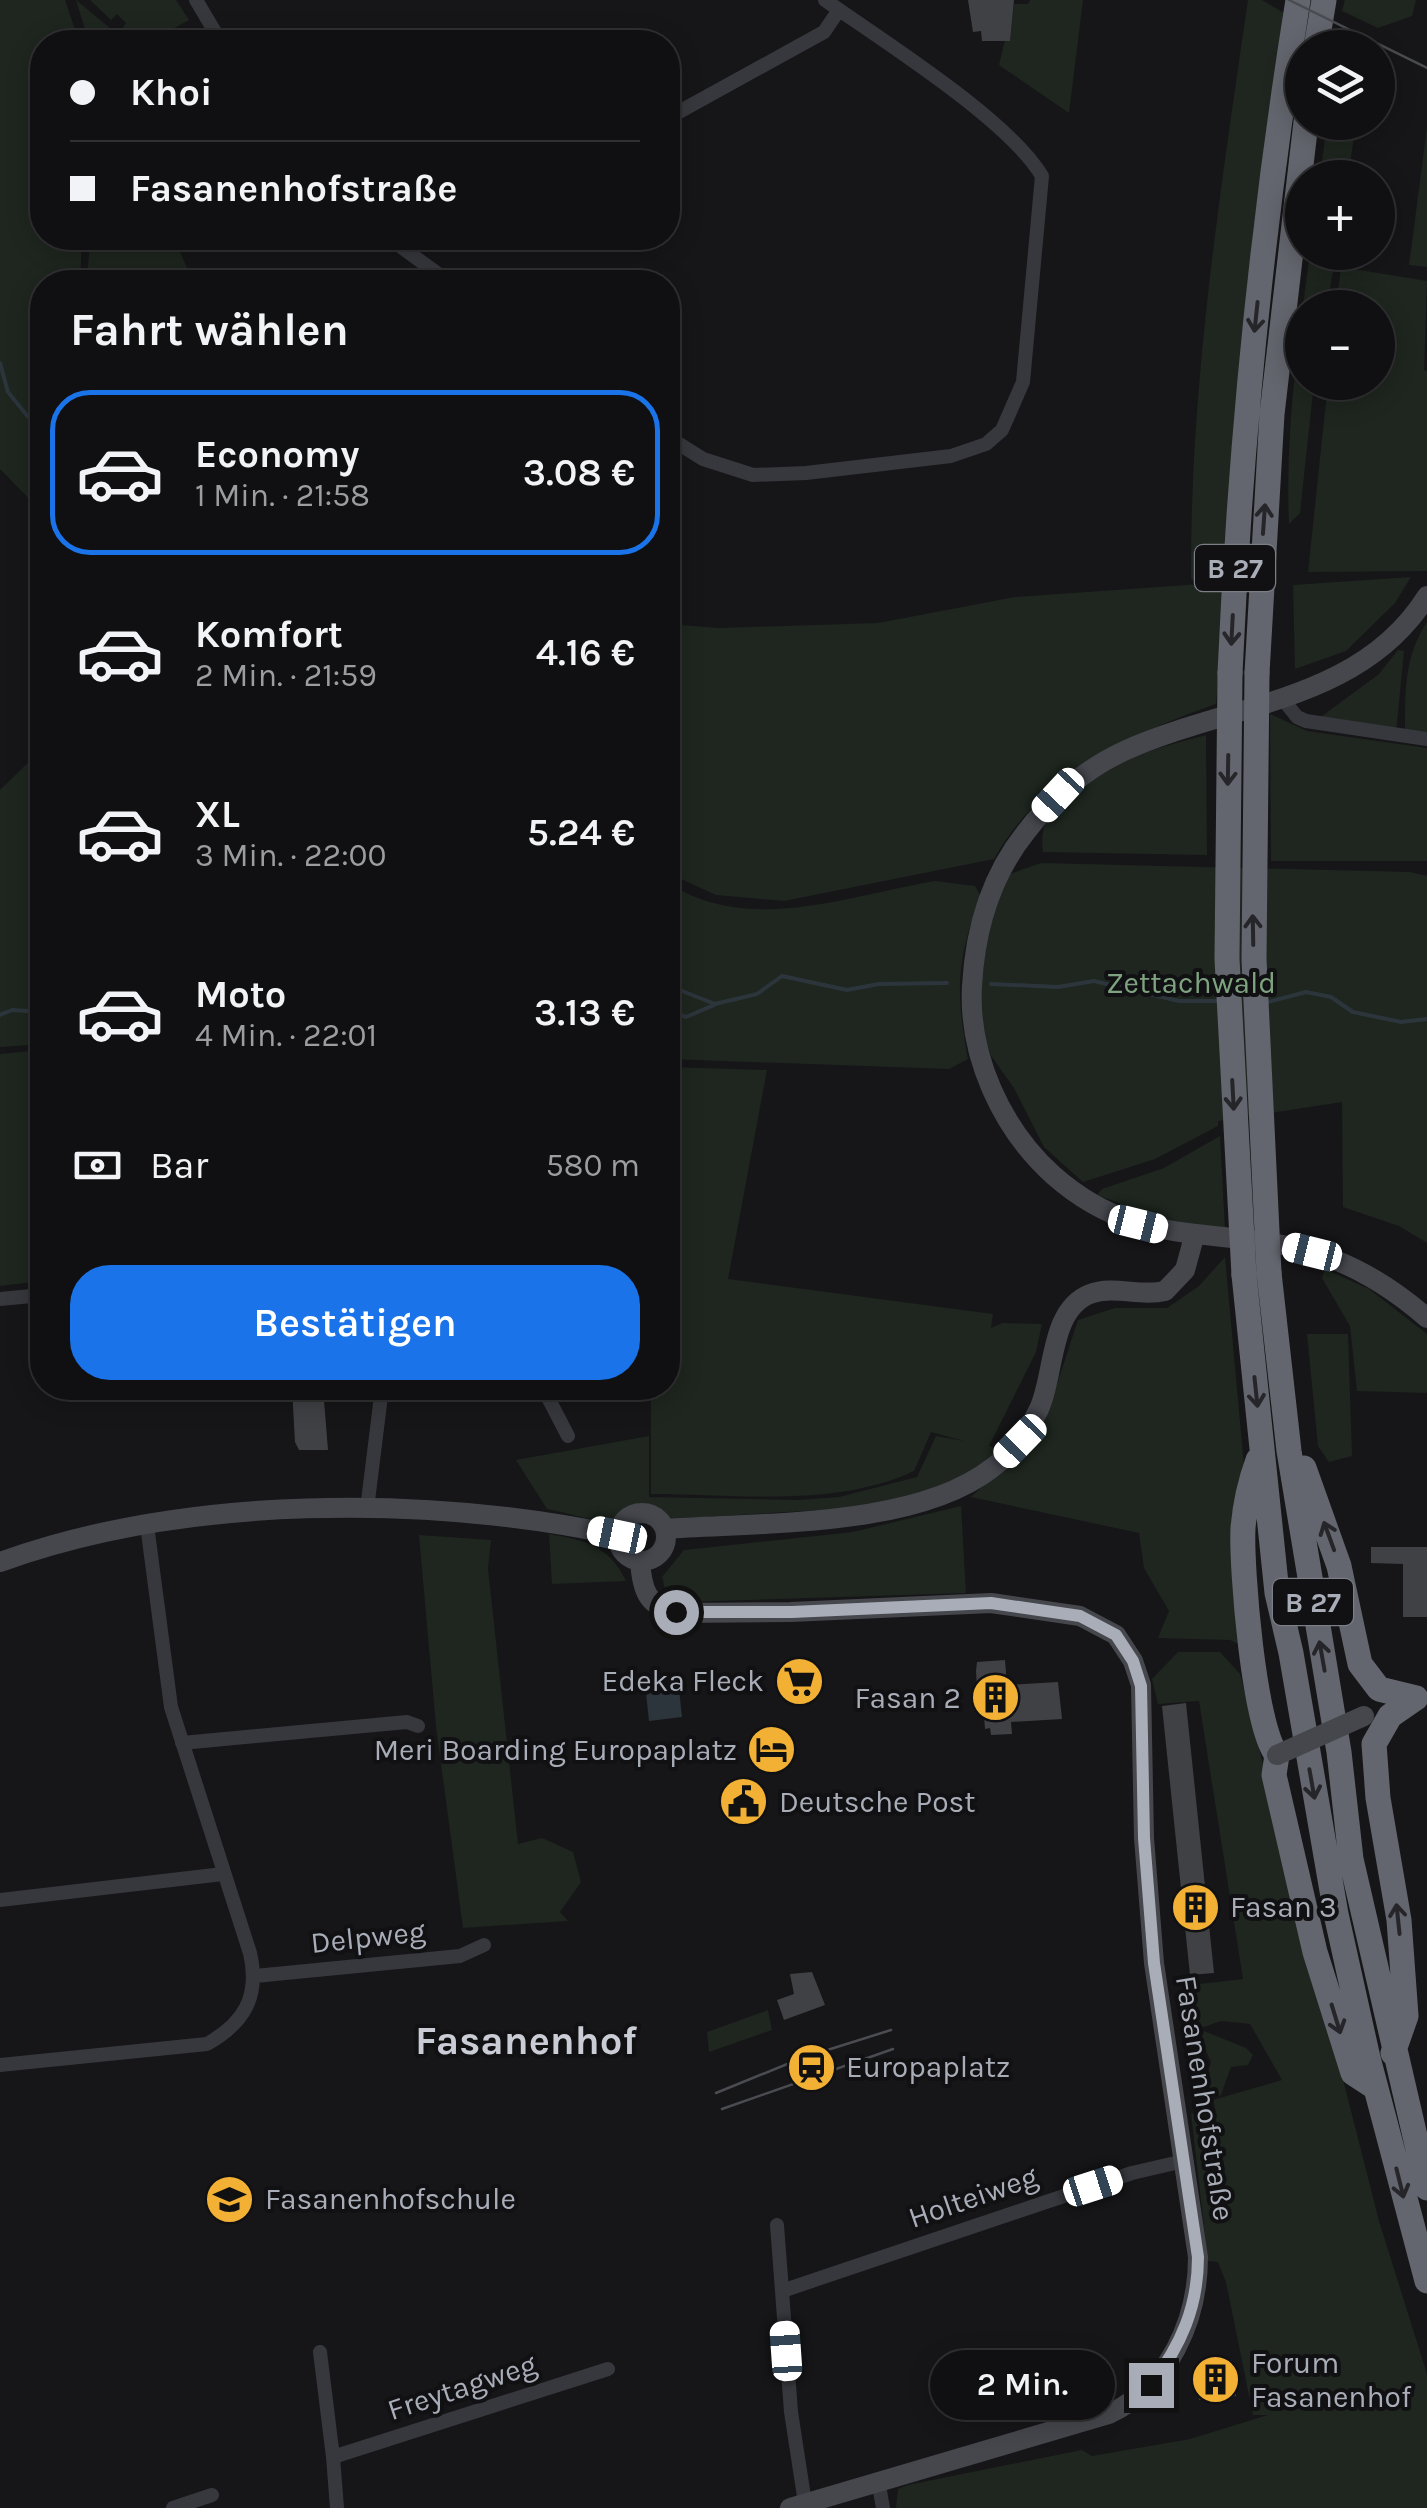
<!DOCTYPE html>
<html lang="de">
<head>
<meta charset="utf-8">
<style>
	:root { --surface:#101012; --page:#19191b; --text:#f1f3f6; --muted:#9c9d9f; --line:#303032; --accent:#1a73e8 }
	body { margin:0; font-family:Karla,sans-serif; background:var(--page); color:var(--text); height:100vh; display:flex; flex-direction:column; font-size:38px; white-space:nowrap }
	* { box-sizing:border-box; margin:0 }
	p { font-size:32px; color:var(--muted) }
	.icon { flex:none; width:55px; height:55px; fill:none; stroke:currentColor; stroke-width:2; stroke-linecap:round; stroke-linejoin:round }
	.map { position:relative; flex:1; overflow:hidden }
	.panel { position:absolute; left:30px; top:270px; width:650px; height:1130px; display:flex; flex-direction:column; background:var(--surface); border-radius:40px; box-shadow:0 5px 25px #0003,0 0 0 2px var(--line) }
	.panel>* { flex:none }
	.banner { position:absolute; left:30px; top:30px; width:650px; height:220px; border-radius:40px; box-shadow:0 5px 25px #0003,0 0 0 2px var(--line); display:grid; align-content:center; height:220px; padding:0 40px; background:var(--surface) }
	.fabs { position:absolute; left:1285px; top:30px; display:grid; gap:20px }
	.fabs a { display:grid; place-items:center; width:110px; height:110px; border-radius:50%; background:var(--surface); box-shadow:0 5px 25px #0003,0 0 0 2px var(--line); font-size:50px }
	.end { position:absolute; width:45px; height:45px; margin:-22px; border:12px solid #a8adb8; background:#111; box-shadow:0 0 0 5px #111 }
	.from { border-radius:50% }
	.bubble { position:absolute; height:70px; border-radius:35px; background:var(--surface); box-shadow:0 5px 25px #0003,0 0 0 2px var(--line); font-size:32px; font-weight:600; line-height:70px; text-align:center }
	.car { position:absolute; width:30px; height:60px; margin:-30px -15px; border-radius:12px; box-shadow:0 0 8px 2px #0007; background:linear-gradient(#fff 24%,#345 0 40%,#fff 0 76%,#345 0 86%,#fff 0) }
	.banner b { display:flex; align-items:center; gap:35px; height:95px; font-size:38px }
	.banner b+b { border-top:2px solid var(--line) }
	.banner i { width:25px; height:25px; background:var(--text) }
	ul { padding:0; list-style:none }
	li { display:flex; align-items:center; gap:30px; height:165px; margin:0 20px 15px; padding:0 20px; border:5px solid transparent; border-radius:40px }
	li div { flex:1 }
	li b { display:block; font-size:38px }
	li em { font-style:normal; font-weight:600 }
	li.selected { border-color:var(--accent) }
	li>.icon { width:90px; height:90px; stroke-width:1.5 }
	h2 { padding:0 40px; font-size:45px; line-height:120px }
	.pay { display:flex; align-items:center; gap:25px; height:110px; padding:0 40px; font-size:38px }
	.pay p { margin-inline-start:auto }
	.cta { display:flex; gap:20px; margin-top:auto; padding:20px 40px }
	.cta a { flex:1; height:115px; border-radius:40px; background:var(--accent); color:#fff; font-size:40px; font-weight:600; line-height:115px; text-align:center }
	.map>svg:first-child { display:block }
</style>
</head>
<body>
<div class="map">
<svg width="1427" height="2508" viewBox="0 0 1427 2508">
	<rect width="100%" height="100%" fill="#161618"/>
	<path fill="#1e261f" d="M0,0H65L79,42H42V238H82L80,282H42V512L0,469Z
		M76,0L127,42H89Z
		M90,0H176L189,20L149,42H131L121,30L126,23L117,14L111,20Z
		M1030,0H1083L1069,113L999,65L1005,40H1010L1014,4H1028Z
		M1248,0H1262L1284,13L1253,231L1216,704C1126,736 1043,773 994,859L784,901L716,895L668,873V624L719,628L878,623L1015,597L1201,584L1191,579C1190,385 1220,192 1248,0Z
		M1345,0H1416L1412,16L1378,28L1342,11Z
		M1327,123H1356L1348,177H1320Z
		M1427,128V267L1409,265Z
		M90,238H174L193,282H87Z
		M1310,253H1336L1327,307L1302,308V382L1314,383L1300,513L1289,524C1285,432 1298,343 1310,253Z
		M1341,267L1427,281L1424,370L1427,371V571L1308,572L1328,383L1378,382V308L1336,307Z
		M1411,577L1395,603L1346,651L1295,669L1293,585Z
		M1427,622V735L1405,733C1405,692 1404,657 1427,622Z
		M1398,650L1404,651L1396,732L1318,719L1379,674Z
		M1270,714L1307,731L1427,748V861H1271Z
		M42,722V1044L0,1047V790L42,749Z
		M1206,735L1207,855L1043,852C1031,779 1153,749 1206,735Z
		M1041,863L1410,872L1427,876V1243L1399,1226L1343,1207L1342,1102L1218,1121V1126L1155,1159L1083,1182L1044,1147L1014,1088L987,1050L979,1000L990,916L1010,874Z
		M935,881L975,886L980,895C957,963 955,989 968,1059L949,1069L668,1059V883C749,935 847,896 935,881Z
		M42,1050V1281L0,1286V1054Z
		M668,1067L767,1070L728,1279L993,1314L991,1328L1003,1323L1042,1324L1036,1352L989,1446L1000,1450L962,1480L872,1507L670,1519C644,1496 636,1517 611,1520C592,1522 566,1512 547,1509L516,1460L649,1436V1497L797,1500L839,1497L917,1477L936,1436L964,1441L931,1432L914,1471C835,1508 736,1494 651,1494V1388H668Z
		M1220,1136L1225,1230L1180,1225L1097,1195L1102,1189L1164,1168Z
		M1225,1257L1244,1466L1243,1646L1230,1640L1158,1638L1169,1611L1144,1568L1139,1533L971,1497L1042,1430L1078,1320L1115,1308H1167L1199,1286Z
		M1325,1269L1369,1289L1427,1334V1393L1357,1391L1350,1326L1322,1278Z
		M1307,1334H1348L1352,1456L1329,1462L1318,1446Z
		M961,1506L966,1593L687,1602L667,1597L662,1577L684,1550L853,1532Z
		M549,1534C584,1540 610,1546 626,1581L552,1584Z
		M419,1535L491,1540L488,1569L518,1844L542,1838L573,1852L581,1882L560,1912L568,1921L463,1928L436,1726Z
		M1178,1652H1220L1240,1674L1379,2221L1427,2374V2508H896L898,2489L908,2485L1082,2450L1092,2456L1190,2439L1268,2415H1253L1226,2282L1218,2262L1208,2261L1191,2113L1217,2117L1213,2100L1282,2080L1250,2024L1221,2021L1198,2029L1203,2076L1194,2093L1182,1986L1243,1979L1199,1701L1158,1704L1152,1679Z
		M768,2010L772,2030L709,2052L707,2032Z
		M1204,2031L1246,2048L1253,2055L1248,2065L1231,2067L1221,2095L1213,2098L1206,2096L1204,2087L1211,2062L1201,2040Z"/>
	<path fill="#2c353c" d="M679,1689L682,1717L649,1721L646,1693Z"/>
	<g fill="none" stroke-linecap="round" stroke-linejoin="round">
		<path stroke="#2c353c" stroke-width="4" d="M0,363L8,392L42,434
			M668,975L682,991L715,1004L757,994L782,976L847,990L879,984L947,983
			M991,984L1058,987L1094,981L1179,1001H1218
			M1268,1002L1306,992L1331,997L1353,1012L1401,1022L1427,1019
			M668,1009L686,1017L714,1005
			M0,1015L12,1010L42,1012"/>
	</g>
	<path fill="#404145" d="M968,0H1014L1010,41H982L981,31L973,32Z
		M292,1388H323L328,1450H299L295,1442Z
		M1371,1547H1427V1617H1403V1564L1371,1563Z
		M1005,1660L1007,1685L1058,1682L1062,1719L1011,1722L1012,1734L991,1735L990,1728L985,1729L982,1688H977L976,1671L977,1662Z
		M1186,1703L1214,1973L1190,1975L1162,1706Z
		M812,1972L825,2005L784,2020L777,2000L794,1994L790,1974Z
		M1232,2360L1236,2396L1199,2400L1196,2364Z"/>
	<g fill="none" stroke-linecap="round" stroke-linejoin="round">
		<path stroke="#37383d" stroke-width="14" d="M196,0L221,42
			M668,118L824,32L839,10
			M389,238L449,282
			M668,437L703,459L753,475L806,473L951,456L986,444L1002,430L1023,382L1042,176C1008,119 883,41 825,0
			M1282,698L1297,717L1306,721L1427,739
			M0,1299L42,1295
			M543,1388L568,1436
			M367,1509L382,1388
			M182,1743L407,1722L418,1726
			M0,1900L223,1874
			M255,1976L460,1956L484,1945
			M0,2065L207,2044C244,2023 260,1997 250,1953L171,1707L147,1525
			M777,2225L782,2291
			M320,2352L333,2457
			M878,2480L883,2508
			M805,2503L791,2412L782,2291L1132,2173L1184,2161
			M173,2508L212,2495
			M337,2508L333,2457L608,2369"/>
		<path stroke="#45474d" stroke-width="20" d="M1427,596C1360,703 1229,703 1124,751C1085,769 1052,798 1026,832C990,877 975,930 972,986C968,1056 1002,1129 1053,1175C1131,1244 1197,1228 1288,1246C1340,1256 1387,1283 1427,1318
			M618 1537a24 24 0 1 1 48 0a24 24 0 1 1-48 0Z
			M665,1529C761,1522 915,1528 992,1468C1011,1454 1029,1431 1039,1409C1055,1375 1049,1310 1090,1294C1114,1285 1140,1297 1165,1291L1185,1270L1194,1237
			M640,1561C642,1590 647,1606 676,1613L791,1612L991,1603L1080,1616L1116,1635L1133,1661L1141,1685L1144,1838L1154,1963L1198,2257C1198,2320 1169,2386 1109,2414L790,2508
			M0,1562C186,1495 425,1495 617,1535"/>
		<path stroke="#63666e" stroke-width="25" d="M1316,48L1324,0
			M1230,673C1240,447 1262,223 1298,0
			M1257,673L1272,414L1306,122
			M1269,1273L1289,1451L1339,1752L1351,1859L1427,2188
			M1244,1275L1277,1593L1291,1653L1336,1914L1368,2058L1427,2281
			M1258,1460C1250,1482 1245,1504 1243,1528C1241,1567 1254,1728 1277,1755L1274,1775L1315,1952L1353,2073L1376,2088
			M1304,1468L1339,1566L1360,1664L1379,1689L1416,1698
			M1393,2053L1406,2016L1399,1920L1378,1798L1374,1744L1390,1716L1416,1698"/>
		<path stroke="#4a4c52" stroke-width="2.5" d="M1289,0L1427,68
			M716,2093L802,2058L891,2030
			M722,2109L893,2049"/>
		<path stroke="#45474d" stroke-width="20" d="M1277,1755L1364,1716"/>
		<path stroke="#63666e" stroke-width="25" d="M1230,673L1227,959L1244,1275
			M1257,673L1254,959L1269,1273"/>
	</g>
	<defs><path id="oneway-shaft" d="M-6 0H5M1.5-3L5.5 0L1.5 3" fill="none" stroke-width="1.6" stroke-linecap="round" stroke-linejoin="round" transform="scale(2.5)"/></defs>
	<g stroke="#26262a">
		<use href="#oneway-shaft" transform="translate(1256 317) rotate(96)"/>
		<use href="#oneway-shaft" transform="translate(1264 519) rotate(-86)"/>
		<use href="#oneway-shaft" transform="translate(1232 630) rotate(93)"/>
		<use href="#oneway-shaft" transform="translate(1228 770) rotate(91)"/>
		<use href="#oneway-shaft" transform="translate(1253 930) rotate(-91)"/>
		<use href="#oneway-shaft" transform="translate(1233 1095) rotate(87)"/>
		<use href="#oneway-shaft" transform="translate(1256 1392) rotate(84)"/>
		<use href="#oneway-shaft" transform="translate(1329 1536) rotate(-110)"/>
		<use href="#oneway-shaft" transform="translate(1322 1656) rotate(-100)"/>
		<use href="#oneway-shaft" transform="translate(1312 1784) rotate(80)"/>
		<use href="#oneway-shaft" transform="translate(1398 1919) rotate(-96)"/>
		<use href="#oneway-shaft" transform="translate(1336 2019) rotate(73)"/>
		<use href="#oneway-shaft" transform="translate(1400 2183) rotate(76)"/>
	</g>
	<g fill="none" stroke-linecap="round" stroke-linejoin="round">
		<path stroke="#a8adb8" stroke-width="12" d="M676,1612H792L991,1603L1080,1616L1116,1635L1133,1661L1141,1686L1144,1838L1154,1963L1198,2257C1198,2307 1181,2345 1151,2385"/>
	</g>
	<defs>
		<symbol id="supermarket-disc" viewBox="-11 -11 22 22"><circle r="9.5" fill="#f2b134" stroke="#111113"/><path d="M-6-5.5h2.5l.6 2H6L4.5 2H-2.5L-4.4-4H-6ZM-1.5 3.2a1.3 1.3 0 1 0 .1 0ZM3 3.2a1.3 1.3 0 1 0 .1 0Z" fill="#111"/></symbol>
		<symbol id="building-disc" viewBox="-11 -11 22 22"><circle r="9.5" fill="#f2b134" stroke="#111113"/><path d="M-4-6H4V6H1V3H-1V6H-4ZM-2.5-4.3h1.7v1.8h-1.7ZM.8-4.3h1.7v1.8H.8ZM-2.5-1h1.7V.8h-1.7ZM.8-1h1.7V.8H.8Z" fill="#111"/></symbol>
		<symbol id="hotel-disc" viewBox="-11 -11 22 22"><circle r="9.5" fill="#f2b134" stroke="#111113"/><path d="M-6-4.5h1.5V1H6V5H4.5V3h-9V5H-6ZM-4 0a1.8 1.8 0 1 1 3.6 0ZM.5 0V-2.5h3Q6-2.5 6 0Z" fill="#111"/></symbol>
		<symbol id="civic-disc" viewBox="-11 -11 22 22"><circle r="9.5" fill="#f2b134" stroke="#111113"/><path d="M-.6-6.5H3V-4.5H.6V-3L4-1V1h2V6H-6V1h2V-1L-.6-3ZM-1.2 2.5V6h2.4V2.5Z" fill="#111"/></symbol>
		<symbol id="station-disc" viewBox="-11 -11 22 22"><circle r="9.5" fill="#f2b134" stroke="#111113"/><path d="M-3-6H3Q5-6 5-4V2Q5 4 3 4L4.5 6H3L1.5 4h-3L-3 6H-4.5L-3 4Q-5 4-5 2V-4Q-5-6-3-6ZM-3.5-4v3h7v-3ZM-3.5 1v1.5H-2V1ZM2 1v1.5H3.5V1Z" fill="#111"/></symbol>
		<symbol id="school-disc" viewBox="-11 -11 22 22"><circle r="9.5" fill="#f2b134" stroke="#111113"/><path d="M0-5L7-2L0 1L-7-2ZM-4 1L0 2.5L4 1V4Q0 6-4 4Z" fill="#111"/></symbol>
	</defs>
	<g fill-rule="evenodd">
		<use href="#supermarket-disc" x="772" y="1654" width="55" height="55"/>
		<use href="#building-disc" x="968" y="1670" width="55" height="55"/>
		<use href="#hotel-disc" x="744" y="1722" width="55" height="55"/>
		<use href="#civic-disc" x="716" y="1774" width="55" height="55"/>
		<use href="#building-disc" x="1168" y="1880" width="55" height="55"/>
		<use href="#station-disc" x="784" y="2040" width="55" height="55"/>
		<use href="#school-disc" x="202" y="2172" width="55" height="55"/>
		<use href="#building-disc" x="1188" y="2352" width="55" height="55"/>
	</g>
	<g text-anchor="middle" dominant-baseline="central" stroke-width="8" stroke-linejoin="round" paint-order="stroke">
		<g fill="#111113" stroke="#7b7e86" stroke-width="2.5">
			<rect x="1195" y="545" width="80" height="46" rx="8"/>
			<rect x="1273" y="1579" width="80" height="46" rx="8"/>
		</g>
		<g font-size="28" font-weight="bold" fill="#a8adb8">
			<text x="1235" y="568">B 27</text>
			<text x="1313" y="1602">B 27</text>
		</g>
		<g font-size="30" fill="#7fa381" stroke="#111113">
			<text x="1191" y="983">Zettachwald</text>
		</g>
		<g font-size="30" fill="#a8adb8" stroke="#111113" text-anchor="start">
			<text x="764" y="1681" text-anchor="end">Edeka Fleck</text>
			<text x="961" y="1698" text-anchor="end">Fasan 2</text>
			<text x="737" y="1750" text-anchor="end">Meri Boarding Europaplatz</text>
			<text x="779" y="1802">Deutsche Post</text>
			<text x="1230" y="1907">Fasan 3</text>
			<text x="846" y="2067">Europaplatz</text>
			<text x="265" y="2199">Fasanenhofschule</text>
			<text x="1251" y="2363">Forum<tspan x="1251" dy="34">Fasanenhof</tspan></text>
		</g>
		<g font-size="30" fill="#a8adb8" stroke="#111113">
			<text transform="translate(368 1937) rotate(-6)">Delpweg</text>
			<text transform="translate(1205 2098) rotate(81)">Fasanenhofstraße</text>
			<text transform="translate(973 2197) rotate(-19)">Holteiweg</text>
			<text transform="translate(462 2387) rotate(-18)">Freytagweg</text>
		</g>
		<g font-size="40" font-weight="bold" fill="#c9ccd4" stroke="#111113">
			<text x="526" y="2040">Fasanenhof</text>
		</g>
	</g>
</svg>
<div class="fabs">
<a><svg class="icon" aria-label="layers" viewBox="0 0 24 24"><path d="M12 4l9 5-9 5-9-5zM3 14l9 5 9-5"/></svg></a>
<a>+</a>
<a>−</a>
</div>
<i class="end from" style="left:676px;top:1612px"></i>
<i class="end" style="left:1151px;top:2385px"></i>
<div class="bubble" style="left:930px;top:2350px;width:185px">2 Min.</div>
<i class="car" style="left:1058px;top:795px;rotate:223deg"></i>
<i class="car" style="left:1138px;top:1224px;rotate:104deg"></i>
<i class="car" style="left:1312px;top:1252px;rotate:284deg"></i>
<i class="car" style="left:1020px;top:1441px;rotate:224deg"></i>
<i class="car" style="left:617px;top:1535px;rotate:282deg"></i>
<i class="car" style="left:1093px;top:2186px;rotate:72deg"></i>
<i class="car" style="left:786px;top:2351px;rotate:356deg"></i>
<div class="banner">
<b><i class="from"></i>Khoi</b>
<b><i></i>Fasanenhofstraße</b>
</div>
<section class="panel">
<h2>Fahrt wählen</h2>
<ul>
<li class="selected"><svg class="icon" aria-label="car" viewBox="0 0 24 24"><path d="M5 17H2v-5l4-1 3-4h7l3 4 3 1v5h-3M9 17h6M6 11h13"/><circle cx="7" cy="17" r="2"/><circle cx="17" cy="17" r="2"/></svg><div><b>Economy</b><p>1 Min. · 21:58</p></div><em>3.08 €</em></li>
<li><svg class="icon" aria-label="car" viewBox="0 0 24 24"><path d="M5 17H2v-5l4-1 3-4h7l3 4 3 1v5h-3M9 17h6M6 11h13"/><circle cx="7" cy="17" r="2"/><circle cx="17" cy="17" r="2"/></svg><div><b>Komfort</b><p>2 Min. · 21:59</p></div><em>4.16 €</em></li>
<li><svg class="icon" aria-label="car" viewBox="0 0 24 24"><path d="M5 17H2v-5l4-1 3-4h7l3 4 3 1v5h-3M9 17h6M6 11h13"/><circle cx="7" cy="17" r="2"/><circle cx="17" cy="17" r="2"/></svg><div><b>XL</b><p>3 Min. · 22:00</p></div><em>5.24 €</em></li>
<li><svg class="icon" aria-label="car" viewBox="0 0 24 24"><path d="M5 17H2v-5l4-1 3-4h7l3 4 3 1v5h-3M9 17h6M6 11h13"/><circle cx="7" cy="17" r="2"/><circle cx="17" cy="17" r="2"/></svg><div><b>Moto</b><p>4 Min. · 22:01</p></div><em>3.13 €</em></li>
</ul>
<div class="pay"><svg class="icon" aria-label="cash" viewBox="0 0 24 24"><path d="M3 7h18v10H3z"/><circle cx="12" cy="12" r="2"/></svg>Bar<p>580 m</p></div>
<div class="cta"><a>Bestätigen</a></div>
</section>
</div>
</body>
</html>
